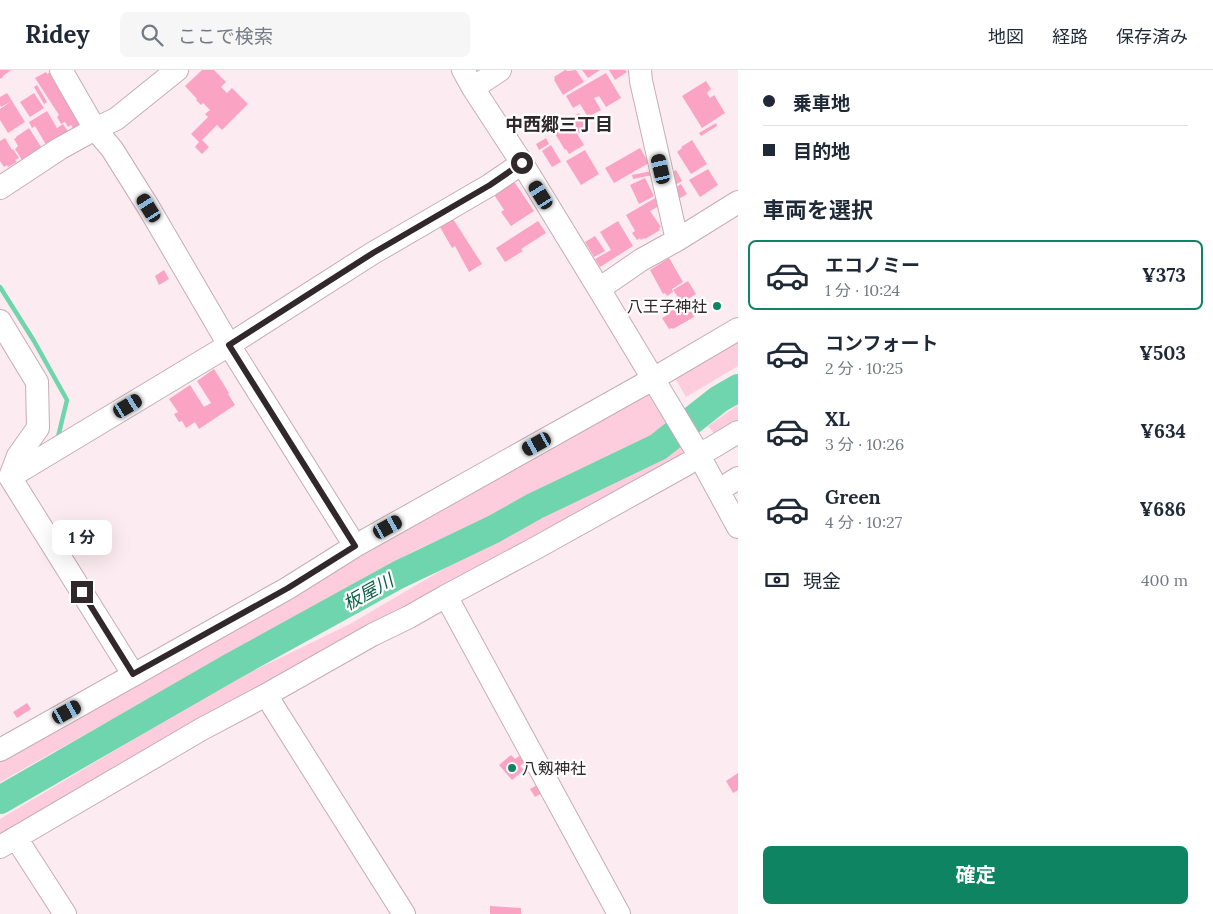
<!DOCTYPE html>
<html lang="ja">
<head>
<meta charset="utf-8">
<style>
	:root { --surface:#fff; --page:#f6f6f7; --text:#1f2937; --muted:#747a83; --line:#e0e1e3; --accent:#0f8463 }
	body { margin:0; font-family:Lora,"Noto Sans JP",serif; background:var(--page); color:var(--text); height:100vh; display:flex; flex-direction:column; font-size:19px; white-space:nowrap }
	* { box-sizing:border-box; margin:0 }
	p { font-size:16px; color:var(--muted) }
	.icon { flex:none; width:28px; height:28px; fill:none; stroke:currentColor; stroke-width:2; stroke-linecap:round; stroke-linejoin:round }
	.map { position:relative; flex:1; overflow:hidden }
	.details { display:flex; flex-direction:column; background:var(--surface); width:475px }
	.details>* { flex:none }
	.banner { display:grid; align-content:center; height:110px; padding:0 25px; background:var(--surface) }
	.end { position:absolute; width:22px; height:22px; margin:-11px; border:6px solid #31282b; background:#fff; box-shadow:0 0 0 2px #fff }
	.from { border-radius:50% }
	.bubble { position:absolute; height:35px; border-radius:8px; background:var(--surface); box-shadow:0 5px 20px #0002; font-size:16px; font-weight:700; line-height:35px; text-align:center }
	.car { position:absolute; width:15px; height:30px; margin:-15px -8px; border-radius:6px; box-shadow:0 0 4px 1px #0007; background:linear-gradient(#222 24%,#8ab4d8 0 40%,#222 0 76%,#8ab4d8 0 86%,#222 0) }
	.banner b { display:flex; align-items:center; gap:18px; height:48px; font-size:19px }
	.banner b+b { border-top:1px solid var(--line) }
	.banner i { width:12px; height:12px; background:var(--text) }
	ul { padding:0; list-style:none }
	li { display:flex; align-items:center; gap:15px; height:70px; margin:0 10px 8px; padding:0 15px; border:2px solid transparent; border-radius:8px }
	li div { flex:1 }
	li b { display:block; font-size:19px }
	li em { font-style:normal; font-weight:700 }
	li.selected { border-color:var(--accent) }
	li>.icon { width:45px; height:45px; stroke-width:1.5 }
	h2 { padding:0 25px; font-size:22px; line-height:60px }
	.pay { display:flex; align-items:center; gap:12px; height:55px; padding:0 25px; font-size:19px }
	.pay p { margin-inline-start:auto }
	.cta { display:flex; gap:10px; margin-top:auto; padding:10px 25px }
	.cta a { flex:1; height:58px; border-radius:8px; background:var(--accent); color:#fff; font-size:20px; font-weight:700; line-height:58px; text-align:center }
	header { display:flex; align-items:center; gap:30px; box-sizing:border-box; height:70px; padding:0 25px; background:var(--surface); border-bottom:1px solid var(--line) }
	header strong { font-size:24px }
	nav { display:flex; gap:28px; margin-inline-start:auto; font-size:18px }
	.search { width:350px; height:45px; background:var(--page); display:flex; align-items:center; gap:12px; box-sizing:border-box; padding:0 18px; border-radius:8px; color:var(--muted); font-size:19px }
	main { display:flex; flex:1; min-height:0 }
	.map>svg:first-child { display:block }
</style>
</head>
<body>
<header>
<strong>Ridey</strong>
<div class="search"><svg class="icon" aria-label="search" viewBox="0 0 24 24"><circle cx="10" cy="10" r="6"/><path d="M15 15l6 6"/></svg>ここで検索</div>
<nav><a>地図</a><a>経路</a><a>保存済み</a></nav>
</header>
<main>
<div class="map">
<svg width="738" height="844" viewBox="0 0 738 844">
	<rect width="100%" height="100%" fill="#fcecf1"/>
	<path fill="#fdcddd" d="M738,263V296L686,327L672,303Z
		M651,322L668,351L653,368L523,433L416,480L0,712V690L571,361Z
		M738,335V352L716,366L708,356Z
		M679,372L688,383L0,771V749L228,613L350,554L481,477Z"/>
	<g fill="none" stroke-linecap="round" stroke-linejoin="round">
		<path stroke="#6fd5af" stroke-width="4.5" d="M0,217L34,271L67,330L58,367L56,368"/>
		<path stroke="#6fd5af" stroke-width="28" d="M0,730L231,597L398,505L494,459L535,436L658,377L719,329L738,318"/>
	</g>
	<path fill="#fba3c3" d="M0,0H11L3,6V7L0,9Z
		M202,0H214L226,12L221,17L227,23L232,18L248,34L222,60L217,55L202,70L209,77L202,84L195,77L199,72L191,64L208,47L205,44L210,40L203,33L201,35L196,30L197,29L185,16Z
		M565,0L568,1L576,0L584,12L563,25L554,10L555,9L554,7Z
		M582,0H600L588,8Z
		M609,0H625L627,2L615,10Z
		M52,1L83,53L73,59L71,55L68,57L65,52L61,54L57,47L59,45L35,8L46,2L47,4Z
		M606,3L621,28L606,37L599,26L594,28L601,40L588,47L580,34L573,38L566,26Z
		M706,11L711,19L707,23L710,28L714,25L725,43L702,58L682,26Z
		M37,15L47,32L44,34L34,17Z
		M7,23L12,31L1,37L0,35V27Z
		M34,23L44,38L30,47L20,32Z
		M12,31L25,52L8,63L0,50V39Z
		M47,41L57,58L63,54L69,63L48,78L35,56L32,58L29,52Z
		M579,43L584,51L585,50L590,57L579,63L570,49Z
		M568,49L584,75L569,84L566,79L565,80L552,59Z
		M716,53L717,56L701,66L699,63Z
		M29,58L43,80L27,90L25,87L22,90L15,79L18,76L14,69L16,68V67Z
		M5,68L12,80L13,79L19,88L15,90L17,92L8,97L7,95L4,97L0,91V71Z
		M546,68L549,74L539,80L536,74Z
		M692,70L707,94L691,104L677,82L682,78L681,77Z
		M551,75L561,92L552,97L542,81Z
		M640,78L649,93L614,113L605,98Z
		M585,80L599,104L581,115L566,91Z
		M708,99L718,115L700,127L689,110Z
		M676,100L682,111L673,116L667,105Z
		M652,101L653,105L633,109L632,105Z
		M645,108L654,126L639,134L630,115Z
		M513,110L534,141L511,156L501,142L504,140L493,123Z
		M681,114L687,124L677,130L671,120Z
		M657,127L659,136L650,141L661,157L659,158L660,160L645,169L644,168L641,170L640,168L637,170L632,163L635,161L626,145Z
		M453,149L482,194L469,202L455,176L452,178L440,157Z
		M538,151L546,163L521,179L523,181L505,192L496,178Z
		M618,151L633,176L600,197L595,189L611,180L600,162Z
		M595,166L605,181L594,187L585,172Z
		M669,188L683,212L672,219L673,222L667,226L665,223L663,224L650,200Z
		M164,200L169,209L159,215L155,206Z
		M688,211L696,224L682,233L673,220Z
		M687,233L694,247L673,259L672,258L669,259L662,248L666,246L665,244Z
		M214,299L229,323L228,324L235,335L199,359L195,352L186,358L182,351L179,352L174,344L178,342L169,329L190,315L204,337L211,333L197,311Z
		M27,633L31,639L17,648L13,642Z
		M511,685L515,689L519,686L524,693L520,696L524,700L512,710L499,695Z
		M738,703V720L733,723L726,711Z
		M539,714L544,722L535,727L530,719Z
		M490,836L521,838V844H490Z"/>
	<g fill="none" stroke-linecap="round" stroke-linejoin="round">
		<defs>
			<path id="minor" d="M61,0L95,59L112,79L149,138L229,275L355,476
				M463,0L473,18L522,93L599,219L696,380L738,457
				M640,0L641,11L677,170
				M473,18L500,0
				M0,118L59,79L95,59L116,49L177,0
				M599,219L641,190L677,170L738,132
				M0,251L37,312L38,358L18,386L10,407
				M698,385L713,377L738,362
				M10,407L229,275L373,183L490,115L522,93
				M10,407L133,604
				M722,418L738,408
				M446,526L619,844
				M266,625L404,844
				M0,680L288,518L355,476L653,309L738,259
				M16,768L65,844
				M0,777L202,659L266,625L372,565L409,547L446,526L534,479L687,394"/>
		</defs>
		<use href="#minor" stroke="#c6adb5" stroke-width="24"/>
		<use href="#minor" stroke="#fff" stroke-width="22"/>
	</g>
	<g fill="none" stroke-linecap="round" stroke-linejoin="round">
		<path stroke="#31282b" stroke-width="6" d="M82,522L133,604L288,518L355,476L229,275L373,183L490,115L522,93"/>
	</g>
	<g fill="#0f8463" stroke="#fefefe" stroke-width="2">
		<circle cx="717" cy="236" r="5"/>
		<circle cx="512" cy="698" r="5"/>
	</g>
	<g text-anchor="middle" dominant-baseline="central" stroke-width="4.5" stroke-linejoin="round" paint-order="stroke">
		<g font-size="16" fill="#31282b" stroke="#fefefe" text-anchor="end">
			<text x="707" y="236">八王子神社</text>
			<text x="522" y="698" text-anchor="start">八剱神社</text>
		</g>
		<g font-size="18" font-weight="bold" fill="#31282b" stroke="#fefefe">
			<text x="559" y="54">中西郷三丁目</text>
		</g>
		<g font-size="18" font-style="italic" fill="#0b5e46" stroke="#fefefe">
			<text transform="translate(368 522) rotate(-29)">板屋川</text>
		</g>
	</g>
</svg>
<i class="end from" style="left:522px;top:93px"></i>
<i class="end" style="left:82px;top:522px"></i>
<div class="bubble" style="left:52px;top:450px;width:60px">1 分</div>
<i class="car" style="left:661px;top:99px;rotate:347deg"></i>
<i class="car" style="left:541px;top:125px;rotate:328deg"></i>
<i class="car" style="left:149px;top:138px;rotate:328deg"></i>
<i class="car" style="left:128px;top:336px;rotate:59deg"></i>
<i class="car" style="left:537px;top:374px;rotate:241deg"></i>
<i class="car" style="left:388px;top:457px;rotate:61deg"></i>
<i class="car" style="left:67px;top:642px;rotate:61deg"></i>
</div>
<section class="details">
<div class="banner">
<b><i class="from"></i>乗車地</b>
<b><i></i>目的地</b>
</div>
<h2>車両を選択</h2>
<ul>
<li class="selected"><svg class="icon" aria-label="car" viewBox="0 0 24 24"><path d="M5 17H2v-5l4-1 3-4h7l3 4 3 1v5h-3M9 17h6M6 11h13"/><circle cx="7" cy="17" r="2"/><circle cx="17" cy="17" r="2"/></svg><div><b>エコノミー</b><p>1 分 · 10:24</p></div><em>¥373</em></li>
<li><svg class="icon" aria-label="car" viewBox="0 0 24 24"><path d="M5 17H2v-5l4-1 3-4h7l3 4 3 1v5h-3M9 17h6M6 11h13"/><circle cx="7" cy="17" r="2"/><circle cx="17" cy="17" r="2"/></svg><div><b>コンフォート</b><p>2 分 · 10:25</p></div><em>¥503</em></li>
<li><svg class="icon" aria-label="car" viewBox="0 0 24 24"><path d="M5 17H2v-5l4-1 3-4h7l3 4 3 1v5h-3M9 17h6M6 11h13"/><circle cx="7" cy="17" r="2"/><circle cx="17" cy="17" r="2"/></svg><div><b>XL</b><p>3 分 · 10:26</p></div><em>¥634</em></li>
<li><svg class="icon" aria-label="car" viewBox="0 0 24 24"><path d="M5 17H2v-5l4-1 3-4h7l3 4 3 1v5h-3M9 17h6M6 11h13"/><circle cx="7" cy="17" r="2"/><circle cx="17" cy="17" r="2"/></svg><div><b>Green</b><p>4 分 · 10:27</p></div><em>¥686</em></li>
</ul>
<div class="pay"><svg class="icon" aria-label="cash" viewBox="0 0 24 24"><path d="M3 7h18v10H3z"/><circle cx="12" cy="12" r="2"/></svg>現金<p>400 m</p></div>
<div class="cta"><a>確定</a></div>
</section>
</main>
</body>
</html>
